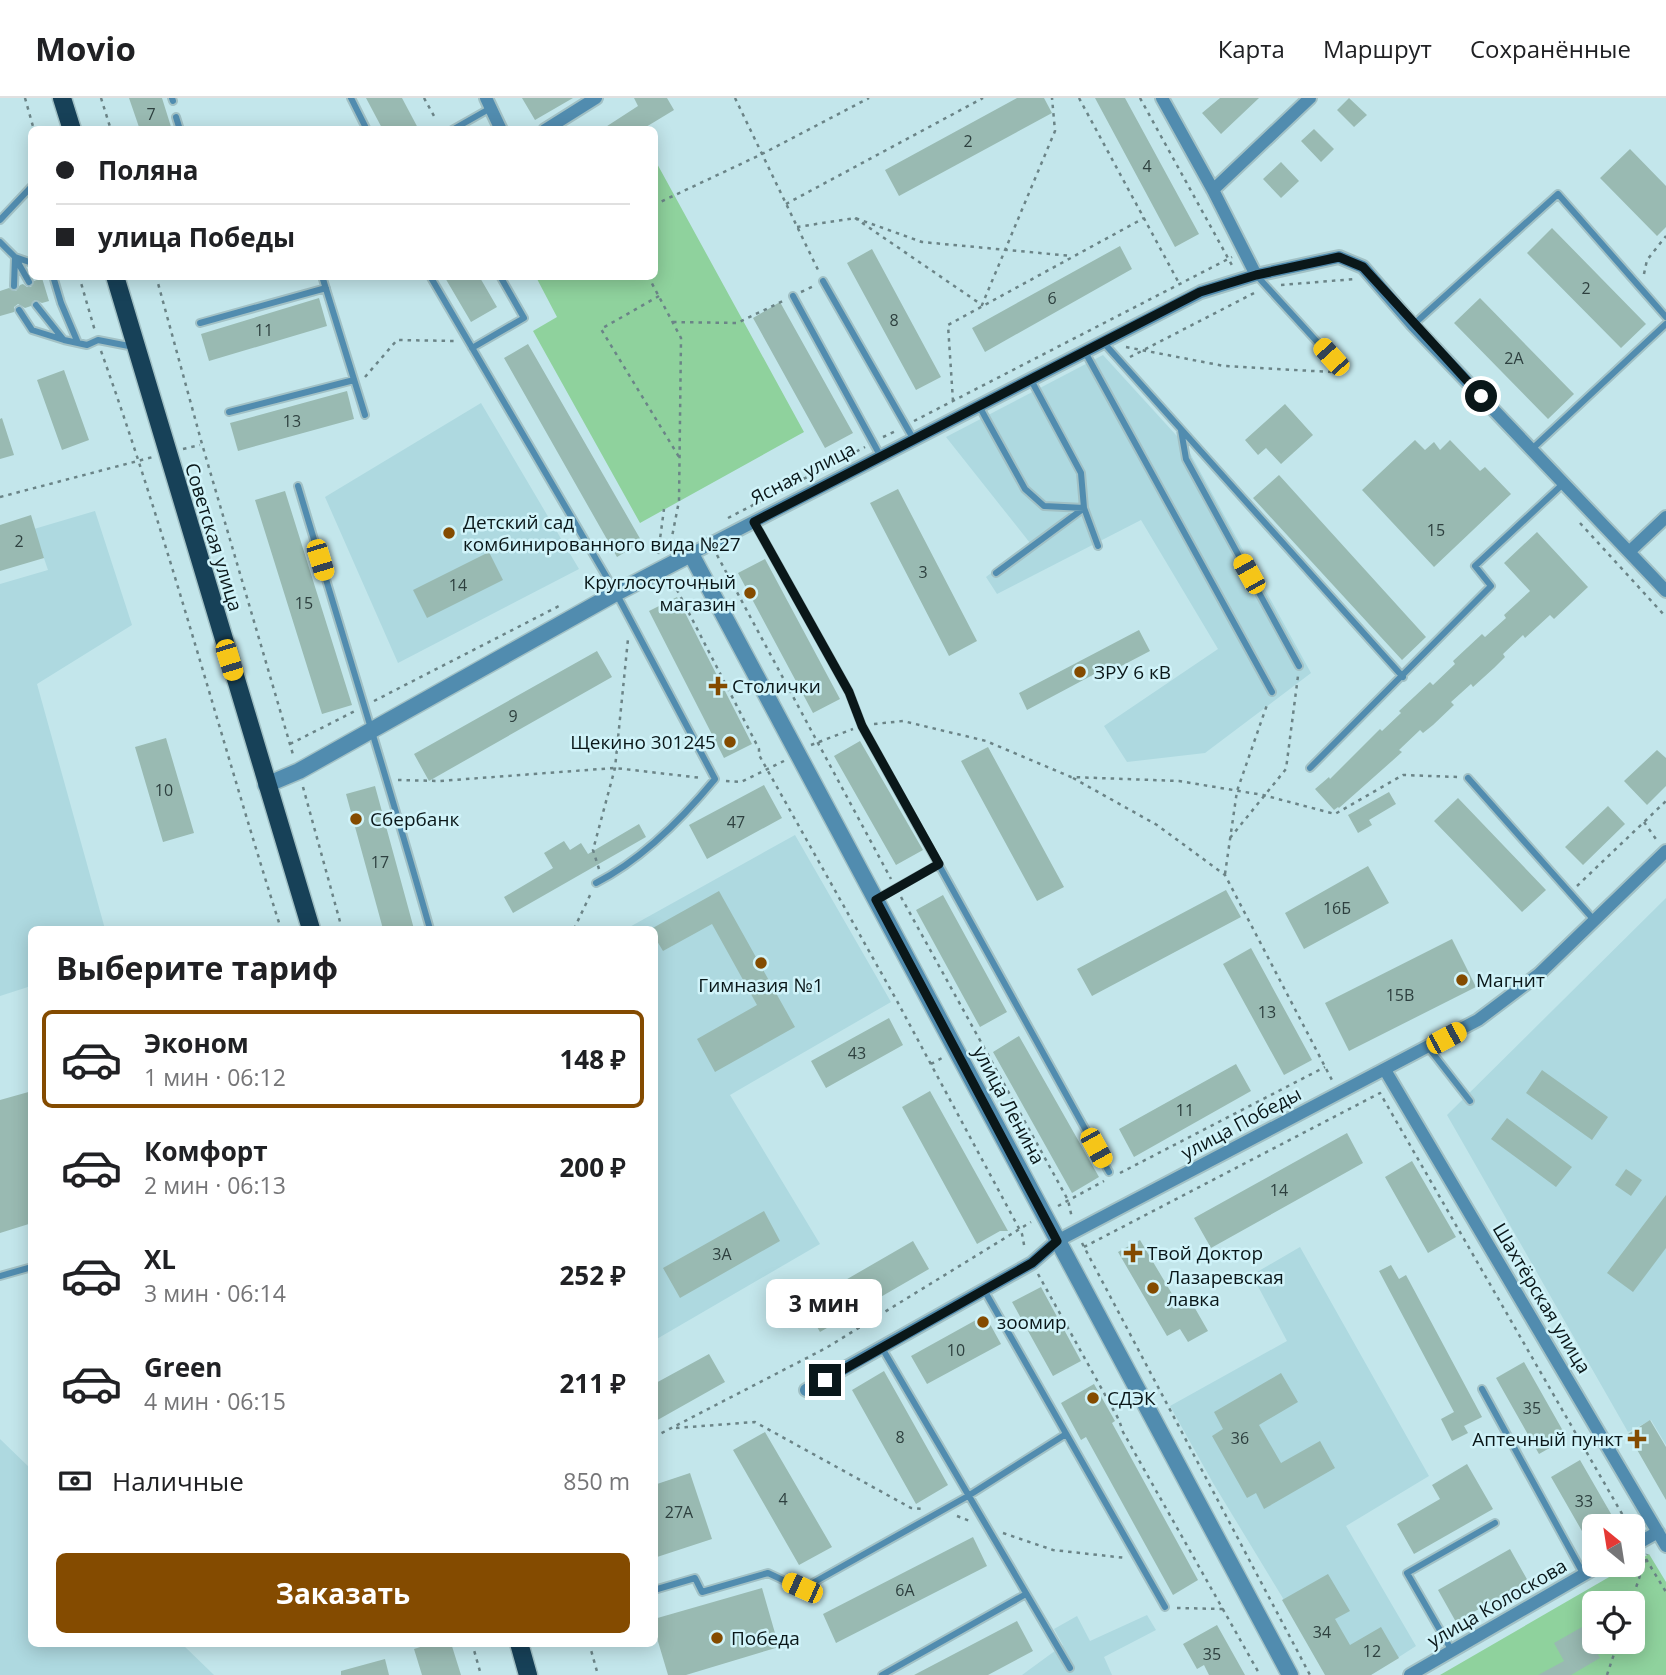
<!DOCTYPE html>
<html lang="ru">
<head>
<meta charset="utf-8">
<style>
	:root { --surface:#fff; --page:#f2f2f2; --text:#202124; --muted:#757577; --line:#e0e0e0; --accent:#844b00 }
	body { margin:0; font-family:"Open Sans",sans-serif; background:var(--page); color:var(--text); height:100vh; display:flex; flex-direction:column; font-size:26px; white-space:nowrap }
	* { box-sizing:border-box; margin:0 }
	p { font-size:23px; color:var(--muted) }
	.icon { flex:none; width:38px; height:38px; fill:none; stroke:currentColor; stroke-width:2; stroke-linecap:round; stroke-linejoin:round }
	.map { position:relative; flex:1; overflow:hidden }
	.drawer { position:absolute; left:28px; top:828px; width:630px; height:721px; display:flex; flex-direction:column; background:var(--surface); border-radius:10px; box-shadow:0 4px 18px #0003 }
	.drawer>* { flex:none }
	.guide { position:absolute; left:28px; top:28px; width:630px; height:154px; border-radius:10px; box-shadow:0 4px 18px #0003; display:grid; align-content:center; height:154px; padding:0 28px; background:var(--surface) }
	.needle { width:46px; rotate:330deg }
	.buttons { position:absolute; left:1582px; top:1416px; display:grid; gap:14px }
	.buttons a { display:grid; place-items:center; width:63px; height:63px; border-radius:10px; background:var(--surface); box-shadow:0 4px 18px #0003; font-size:35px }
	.end { position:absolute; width:32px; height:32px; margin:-16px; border:9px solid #0a1719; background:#fff; box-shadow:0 0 0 4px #fff }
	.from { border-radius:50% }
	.bubble { position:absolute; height:49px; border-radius:10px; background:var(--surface); box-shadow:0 4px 18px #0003; font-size:23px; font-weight:700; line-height:49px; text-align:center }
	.car { position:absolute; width:21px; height:42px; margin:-21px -10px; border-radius:9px; box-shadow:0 0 5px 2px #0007; background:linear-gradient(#f5c518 24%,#345 0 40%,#f5c518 0 76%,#345 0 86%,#f5c518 0) }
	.guide b { display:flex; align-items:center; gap:24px; height:66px; font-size:26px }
	.guide b+b { border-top:2px solid var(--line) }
	.guide i { width:18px; height:18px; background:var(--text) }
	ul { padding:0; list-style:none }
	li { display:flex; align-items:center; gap:21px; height:98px; margin:0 14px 10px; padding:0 14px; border:4px solid transparent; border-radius:10px }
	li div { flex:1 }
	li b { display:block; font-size:26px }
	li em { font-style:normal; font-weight:700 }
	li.on { border-color:var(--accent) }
	li>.icon { width:63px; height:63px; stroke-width:1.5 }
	h2 { padding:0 28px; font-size:32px; line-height:84px }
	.pay { display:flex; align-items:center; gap:18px; height:77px; padding:0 28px; font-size:26px }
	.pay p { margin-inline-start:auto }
	.primary-button { display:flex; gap:14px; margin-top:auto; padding:14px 28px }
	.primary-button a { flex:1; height:80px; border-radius:10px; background:var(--accent); color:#fff; font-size:28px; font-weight:700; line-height:80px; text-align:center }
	header { display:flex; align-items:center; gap:42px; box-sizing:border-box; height:98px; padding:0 35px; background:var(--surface); border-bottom:2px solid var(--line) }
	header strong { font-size:33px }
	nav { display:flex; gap:38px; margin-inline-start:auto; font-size:24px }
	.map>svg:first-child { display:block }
</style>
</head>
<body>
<header>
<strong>Movio</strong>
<nav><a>Карта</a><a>Маршрут</a><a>Сохранённые</a></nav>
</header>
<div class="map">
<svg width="1666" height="1577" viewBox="0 0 1666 1577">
	<rect width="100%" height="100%" fill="#c3e6eb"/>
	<path fill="#aed9e0" d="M1103,257L1186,348L1311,575L1205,655L1127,664L1104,628L1218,551L1141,422L997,496L986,479L1030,445L946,339Z
		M481,305L579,471L398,565L325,399Z
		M95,413L132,527L37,586L105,831H32L31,888L0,898V486L48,472L34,431Z
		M795,737L891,904L730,997L820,1146L655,1242L654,831H626Z
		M1666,800V1347L1651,1322L1628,1334L1447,1017Z
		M1300,1149L1429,1378L1346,1428L1416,1548L1371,1577L1284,1502L1213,1385L1170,1308L1287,1243L1252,1177Z
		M0,1341L31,1371L32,1545H181L214,1577H0Z
		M1147,1517L1156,1532L1104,1559L1112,1577H1022L1063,1547L1054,1531L1077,1518L1090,1543Z"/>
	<path fill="#8fd29d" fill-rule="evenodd" d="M655,62L804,334L640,425L533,233L557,219L536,179L654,178Z
		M1649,1456L1666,1484V1577H1440ZM1594,1505H1633V1544H1594Z"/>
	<path fill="#99bab2" d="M129,0H162L172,32H140Z
		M366,0H402L419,32H383Z
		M522,0H573L535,22Z
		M634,0H667L674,12L641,32H601L638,8Z
		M1017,0H1044L1052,15L899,98L885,72Z
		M1095,0H1125L1199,136L1175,149Z
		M1220,0H1259L1221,36L1202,15Z
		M1349,0L1367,17L1354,29L1337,12Z
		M1314,31L1334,51L1321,64L1301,43Z
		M1630,51L1666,88V129L1657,138L1600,80Z
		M1281,64L1299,83L1281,100L1263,81Z
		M1552,130L1646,226L1621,250L1527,155Z
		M1120,148L1132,171L985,254L972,230Z
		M872,151L941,279L916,292L847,165Z
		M444,178H479L497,209L471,224Z
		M42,180L49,203L42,205L35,202L31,208L25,210L18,206L14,209V214L0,218V193L9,190L16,193L20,187L23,186L27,189H31L34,183Z
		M319,200L327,228L209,263L201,236Z
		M1480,200L1574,296L1548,321L1454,225Z
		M780,204L853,335L825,350L753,220Z
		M528,246L642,444L617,459L504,260Z
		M64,272L89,342L62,352L37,282Z
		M347,293L354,321L238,353L230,325Z
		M1285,306L1313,337L1281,366L1266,350L1258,357L1245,342Z
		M2,320L14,357L0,361V321Z
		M1415,342L1425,352L1434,344L1440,352L1450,342L1480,373L1485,369L1511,396L1434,469L1362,392Z
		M1279,377L1426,539L1402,562L1253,400Z
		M898,391L977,543L949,558L870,405Z
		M285,393L352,607L322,616L255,402Z
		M31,417L44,460L0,473V427Z
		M1537,434L1588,489L1554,521L1550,517L1525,540L1523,537L1503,556L1505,559L1494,570L1473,589L1471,586L1451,604L1454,607L1433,627L1423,635L1420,632L1399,652L1402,654L1392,663L1339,710L1338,709L1334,712L1315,691L1329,679L1330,681L1380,631L1382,633L1401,615L1399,613L1430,584L1433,587L1455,566L1453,563L1482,536L1485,539L1506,520L1504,517L1530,493L1504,465Z
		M489,454L503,482L427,520L413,492Z
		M765,461L840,601L813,615L738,475Z
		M677,499L752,646L724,660L649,513Z
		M1139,532L1150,553L1106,576L1104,571L1027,612L1019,595Z
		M597,553L612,579L429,683L414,656Z
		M166,640L194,735L163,744L135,649Z
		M860,643L923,752L896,767L834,658Z
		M988,649L1064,789L1037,803L961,663Z
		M1657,652L1666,660V688L1647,707L1624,683Z
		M764,687L782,720L707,761L689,727Z
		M375,688L414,831H383L346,696Z
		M1389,694L1396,706L1369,722L1372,727L1358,735L1348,717Z
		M1458,700L1546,792L1522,814L1434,723Z
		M1608,708L1625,726L1583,767L1565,749Z
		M639,726L646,739L513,815L504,799L553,770L544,755L564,743L570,752L581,745L588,756Z
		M1368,768L1389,805L1304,851L1285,815Z
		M1226,792L1241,819L1092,898L1077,871Z
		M719,793L795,929L715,974L697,941L757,907L712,826L663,853L654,838V831H651Z
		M943,797L1007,914L980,929L916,812Z
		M1452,841L1476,889L1349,953L1325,905Z
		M1251,850L1312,962L1284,977L1223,866Z
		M889,920L903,947L826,990L811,963Z
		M1019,938L1099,1079L1072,1095L993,954Z
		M1236,966L1251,993L1134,1059L1119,1031Z
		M1542,972L1608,1019L1592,1042L1526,995Z
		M32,993V1125L0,1135V1002Z
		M930,993L1008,1133H1000L977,1146L902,1009Z
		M1507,1020L1572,1069L1556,1089L1491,1041Z
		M1347,1035L1363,1065L1211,1150L1194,1120Z
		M1412,1063L1456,1139L1428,1155L1385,1079Z
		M1626,1071L1642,1082L1631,1098L1615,1087Z
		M1666,1097V1150L1633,1194L1607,1175Z
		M764,1113L780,1143L680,1200L663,1170Z
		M1140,1142L1181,1211L1192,1205L1208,1233L1188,1244L1180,1231L1167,1238L1118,1154Z
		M913,1143L929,1171L820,1234L804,1206Z
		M1391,1167L1399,1181L1406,1177L1482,1319L1464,1328L1468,1335L1452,1343L1441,1321L1454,1314L1379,1173Z
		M1041,1189L1081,1263L1053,1278L1012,1204Z
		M985,1217L1001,1246L927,1286L911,1258Z
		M709,1256L725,1284L654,1324V1286Z
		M1524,1264L1567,1340L1539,1356L1496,1280Z
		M884,1273L948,1387L916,1406L852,1292Z
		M1281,1275L1298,1304L1259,1327L1281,1365L1320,1343L1335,1370L1264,1411L1256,1395L1247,1400L1212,1338L1223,1331L1214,1314Z
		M1094,1286L1115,1323L1112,1325L1198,1482L1173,1497L1086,1339L1081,1342L1061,1305Z
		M1650,1322L1666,1349V1402L1628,1336Z
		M765,1334L832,1449L799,1467L733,1352Z
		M1580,1362L1618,1428H1594V1454L1551,1379Z
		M1467,1366L1493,1411L1414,1456L1397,1426L1440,1401L1432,1387Z
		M690,1375L712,1441L654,1460V1387Z
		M973,1439L987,1468L836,1545L823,1516Z
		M1510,1451L1528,1483L1456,1524L1438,1492Z
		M1328,1476L1350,1513L1335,1521L1350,1547L1381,1529L1399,1560L1371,1577H1325L1282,1502Z
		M762,1490L779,1549L686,1577H668L654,1530V1521Z
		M1017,1523L1033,1553L988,1577H914Z
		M1217,1527L1245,1577H1209L1204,1567L1197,1571L1183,1546Z
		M1582,1529L1600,1560L1571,1577H1538L1564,1563L1554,1545Z
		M433,1545H451L461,1577H422L414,1551Z
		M385,1561L389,1577H341V1573Z"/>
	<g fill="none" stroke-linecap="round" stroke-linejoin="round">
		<defs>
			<path id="service" d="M172,0L173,3
				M351,0L367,32
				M176,19L180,32
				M452,32L489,11
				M0,122L32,88
				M0,144L15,159L14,188
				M15,159L32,165
				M16,161L29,184
				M53,178L61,205L78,245
				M322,178L365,317
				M430,178L616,495L715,681C682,721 643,761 596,785
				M1257,178L1331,259
				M823,183L914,342
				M793,198L881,359
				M36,207L63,241
				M19,212L32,232L64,242L87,247L98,242L134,249
				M200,225L326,190
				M1413,227L1558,96L1666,219
				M1103,244L1403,579
				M472,250L524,220L500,178
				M1085,254L1272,594
				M1031,282L1081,375L1084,410L1098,448
				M979,308L1025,391L1044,408L1084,410L996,475
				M229,314L354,282
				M1181,332L1186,361L1299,568
				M1532,351L1666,226
				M298,388C342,536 388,683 430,831
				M754,424L849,594L862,628L1109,1074
				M1310,670L1491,488L1475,468L1564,385
				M1468,680L1594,822
				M877,801L939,766
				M1428,949L1470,1003
				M0,1178L32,1169
				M984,1192L1165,1509
				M882,1250L1070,1570
				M1482,1291L1584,1477
				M654,1492L695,1480L702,1494L768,1475L802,1491L968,1398L1066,1336
				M1452,1553L1407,1475L1495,1425
				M882,1577L1026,1496"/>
			<path id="minor" d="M486,0L501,32
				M1162,0L1213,92L1256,177
				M545,32L596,0
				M1213,92L1310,0
				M1629,454L1666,419
				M691,456L1201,194L1256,177L1339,159L1363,169L1413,227L1666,493
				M1385,972L1666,1448
				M806,1292L1032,1165L1057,1143L1478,922L1539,876L1666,753
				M1633,1448L1658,1434
				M1410,1577L1602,1466"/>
			<path id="tertiary" d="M266,687L299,673L616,495L691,456L1290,1577"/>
			<path id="primary" d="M62,0L72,32
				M115,178L311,831
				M519,1545L528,1577"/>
		</defs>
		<use href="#service" stroke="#a2c1c5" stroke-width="10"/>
		<use href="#minor" stroke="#a2c1c5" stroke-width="16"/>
		<use href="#tertiary" stroke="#a2c1c5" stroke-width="19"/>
		<use href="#primary" stroke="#a2c1c5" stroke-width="21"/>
		<path stroke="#6b8487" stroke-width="2.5" stroke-dasharray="3.5 5" stroke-linecap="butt" d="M25,0L34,32
			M101,0L111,32
			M424,0L434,18
			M735,0L819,174
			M1079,0L1180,187
			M1140,0L1234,171
			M786,106L983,0
			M654,107L762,56L869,0
			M855,120L982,207L1055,33L1052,0
			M797,129L855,120L922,144L1072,158
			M1644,176L1647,162L1666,138
			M79,178L95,233
			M156,178L202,346L294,660
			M648,178L681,240L679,403L670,449
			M1281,187L1355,181
			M801,194L814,188
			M659,198L601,231L679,359
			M673,224L737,225L783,203
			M1126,249L1224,268L1331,274
			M101,253C169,443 220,639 281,831
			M1130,259L1258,193
			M365,279L397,242L457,243
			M953,303L948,227L1144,120
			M914,323L1232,159
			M883,339L896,333
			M183,351L200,347
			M0,399L153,359
			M728,420L865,349
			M1580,425L1666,519
			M658,456L664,411
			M717,457L891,781
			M673,484L759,651V657L897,903L1022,1136L1025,1152
			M374,603L561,507
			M874,626L903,623L986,643L1071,679L1179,683L1263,697L1335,716L1403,677L1459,679
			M290,646L355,613
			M811,647L853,631
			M1073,680L1157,727L1225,777L1333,984
			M398,682L439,683L615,670L702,680
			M726,683L741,684L784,663
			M303,689L342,831
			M1644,724L1658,744
			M1230,740L1286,671L1298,578
			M599,771L593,752L615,670L628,541
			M1225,776L1237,693L1268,604
			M1577,788L1666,703
			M901,799L1068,1102L1072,1120
			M574,831L592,793
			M931,966L942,960
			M1120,1075L1325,969
			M1058,1108L1104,1083
			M1082,1145L1310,1577
			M1084,1149L1380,995L1629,1428
			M1038,1176L1119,1322L1123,1334L1260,1577
			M676,1330L755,1324L911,1410L923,1411
			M654,1339L826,1250L1031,1124
			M957,1418L970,1423
			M1003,1435L1053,1452L1126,1460
			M1646,1461L1666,1494
			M1631,1505L1647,1456
			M1177,1510L1223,1511
			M472,1545L481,1577
			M589,1545L598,1577
			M1607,1577L1618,1544"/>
		<use href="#service" stroke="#518caf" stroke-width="6"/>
		<use href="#minor" stroke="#518caf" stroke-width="12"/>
		<use href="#tertiary" stroke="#518caf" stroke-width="16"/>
		<use href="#primary" stroke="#174158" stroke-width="18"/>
	</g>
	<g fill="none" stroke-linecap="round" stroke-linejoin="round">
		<path stroke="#0a1719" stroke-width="9" d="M825,1282L1032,1165L1057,1143L876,802L939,766L862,628L849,594L754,424L1200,194L1256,177L1339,159L1363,169L1481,298"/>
	</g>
	<g fill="#844b00" stroke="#d0f3f9" stroke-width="2.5">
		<circle cx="449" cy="435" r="7"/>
		<circle cx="750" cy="495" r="7"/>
		<circle cx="1080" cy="574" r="7"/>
		<path d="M714.5 577.5h7v7h7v7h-7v7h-7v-7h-7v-7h7z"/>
		<circle cx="730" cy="644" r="7"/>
		<circle cx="356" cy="721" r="7"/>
		<circle cx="761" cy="865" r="7"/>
		<circle cx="1462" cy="882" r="7"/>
		<path d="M1129.5 1144.5h7v7h7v7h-7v7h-7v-7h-7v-7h7z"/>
		<circle cx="1153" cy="1190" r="7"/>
		<circle cx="983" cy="1224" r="7"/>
		<circle cx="1093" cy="1300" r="7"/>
		<path d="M1633.5 1330.5h7v7h7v7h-7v7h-7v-7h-7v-7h7z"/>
		<circle cx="717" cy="1540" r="7"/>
	</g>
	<g text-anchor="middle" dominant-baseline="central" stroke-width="5" stroke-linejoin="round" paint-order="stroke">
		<g font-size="16" fill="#2e403f">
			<text x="151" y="16">7</text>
			<text x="968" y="43">2</text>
			<text x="1147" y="68">4</text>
			<text x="1586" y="190">2</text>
			<text x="1052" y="200">6</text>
			<text x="894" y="222">8</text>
			<text x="264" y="232">11</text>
			<text x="1514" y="260">2А</text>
			<text x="292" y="323">13</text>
			<text x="1436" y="432">15</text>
			<text x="19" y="443">2</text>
			<text x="923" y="474">3</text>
			<text x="458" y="487">14</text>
			<text x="304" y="505">15</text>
			<text x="513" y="618">9</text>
			<text x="164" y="692">10</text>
			<text x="736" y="724">47</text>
			<text x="380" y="764">17</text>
			<text x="1337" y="810">16Б</text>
			<text x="1400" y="897">15В</text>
			<text x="1267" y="914">13</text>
			<text x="857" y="955">43</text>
			<text x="1185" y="1012">11</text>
			<text x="1279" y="1092">14</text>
			<text x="722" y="1156">3А</text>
			<text x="956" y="1252">10</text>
			<text x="1532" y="1310">35</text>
			<text x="900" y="1339">8</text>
			<text x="1240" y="1340">36</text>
			<text x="783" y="1401">4</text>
			<text x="1584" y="1403">33</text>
			<text x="679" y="1414">27А</text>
			<text x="905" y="1492">6А</text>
			<text x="1322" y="1534">34</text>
			<text x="1372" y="1553">12</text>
			<text x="1212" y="1556">35</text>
		</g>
		<g font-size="19" fill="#0a1719" stroke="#d0f3f9">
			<text transform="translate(803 375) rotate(-27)">Ясная улица</text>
			<text transform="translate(214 439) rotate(73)">Советская улица</text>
			<text transform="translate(1009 1007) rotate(62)">улица Ленина</text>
			<text transform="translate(1241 1025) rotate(-28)">улица Победы</text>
			<text transform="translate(1542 1200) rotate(59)">Шахтёрская улица</text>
			<text transform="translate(1497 1505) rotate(-30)">улица Колоскова</text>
		</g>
		<g font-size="19" fill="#0a1719" stroke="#d0f3f9" text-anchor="start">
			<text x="463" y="424">Детский сад<tspan x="463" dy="22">комбинированного вида №27</tspan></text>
			<text x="736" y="484" text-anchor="end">Круглосуточный<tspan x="736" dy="22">магазин</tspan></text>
			<text x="1094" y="574">ЗРУ 6 кВ</text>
			<text x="732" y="588">Столички</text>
			<text x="716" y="644" text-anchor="end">Щекино 301245</text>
			<text x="370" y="721">Сбербанк</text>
			<text x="1476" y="882">Магнит</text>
			<text x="761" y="887" text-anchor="middle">Гимназия №1</text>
			<text x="1147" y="1155">Твой Доктор</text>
			<text x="1167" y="1179">Лазаревская<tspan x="1167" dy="22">лавка</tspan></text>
			<text x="997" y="1224">зоомир</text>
			<text x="1107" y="1300">СДЭК</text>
			<text x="1623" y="1341" text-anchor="end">Аптечный пункт</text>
			<text x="731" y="1540">Победа</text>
		</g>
	</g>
</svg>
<div class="buttons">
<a><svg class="needle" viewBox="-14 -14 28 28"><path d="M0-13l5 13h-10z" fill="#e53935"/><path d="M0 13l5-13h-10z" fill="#757577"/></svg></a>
<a><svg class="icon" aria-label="locate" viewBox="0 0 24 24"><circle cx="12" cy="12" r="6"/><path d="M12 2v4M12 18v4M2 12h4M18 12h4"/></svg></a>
</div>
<i class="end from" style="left:1481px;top:298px"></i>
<i class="end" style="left:825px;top:1282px"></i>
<div class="bubble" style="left:766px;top:1181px;width:116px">3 мин</div>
<i class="car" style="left:1331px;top:259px;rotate:318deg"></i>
<i class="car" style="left:320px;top:462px;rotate:163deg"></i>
<i class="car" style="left:1249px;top:476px;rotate:331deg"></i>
<i class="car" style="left:229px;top:562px;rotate:163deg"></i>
<i class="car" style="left:1446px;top:940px;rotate:62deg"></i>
<i class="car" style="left:1096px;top:1050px;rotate:151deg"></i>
<i class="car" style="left:802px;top:1490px;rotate:294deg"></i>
<div class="guide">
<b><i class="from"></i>Поляна</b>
<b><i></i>улица Победы</b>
</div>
<section class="drawer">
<h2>Выберите тариф</h2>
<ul>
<li class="on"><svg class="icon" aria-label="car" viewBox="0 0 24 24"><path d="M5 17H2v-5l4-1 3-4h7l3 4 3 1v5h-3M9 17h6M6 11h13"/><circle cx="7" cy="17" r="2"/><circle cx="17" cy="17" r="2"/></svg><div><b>Эконом</b><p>1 мин · 06:12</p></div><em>148 ₽</em></li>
<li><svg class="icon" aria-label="car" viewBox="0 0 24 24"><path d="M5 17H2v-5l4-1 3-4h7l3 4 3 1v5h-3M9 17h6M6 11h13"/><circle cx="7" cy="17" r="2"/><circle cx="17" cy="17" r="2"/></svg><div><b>Комфорт</b><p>2 мин · 06:13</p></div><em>200 ₽</em></li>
<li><svg class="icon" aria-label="car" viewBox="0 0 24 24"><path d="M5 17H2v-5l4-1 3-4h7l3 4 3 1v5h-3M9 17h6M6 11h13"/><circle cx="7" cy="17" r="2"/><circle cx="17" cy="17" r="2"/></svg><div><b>XL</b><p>3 мин · 06:14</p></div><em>252 ₽</em></li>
<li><svg class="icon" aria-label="car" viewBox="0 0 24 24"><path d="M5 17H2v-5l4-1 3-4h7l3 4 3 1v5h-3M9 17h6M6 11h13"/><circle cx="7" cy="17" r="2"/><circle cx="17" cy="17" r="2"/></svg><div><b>Green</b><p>4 мин · 06:15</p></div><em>211 ₽</em></li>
</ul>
<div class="pay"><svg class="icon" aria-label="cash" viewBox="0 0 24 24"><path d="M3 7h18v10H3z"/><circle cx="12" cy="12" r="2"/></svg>Наличные<p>850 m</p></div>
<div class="primary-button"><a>Заказать</a></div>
</section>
</div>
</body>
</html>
